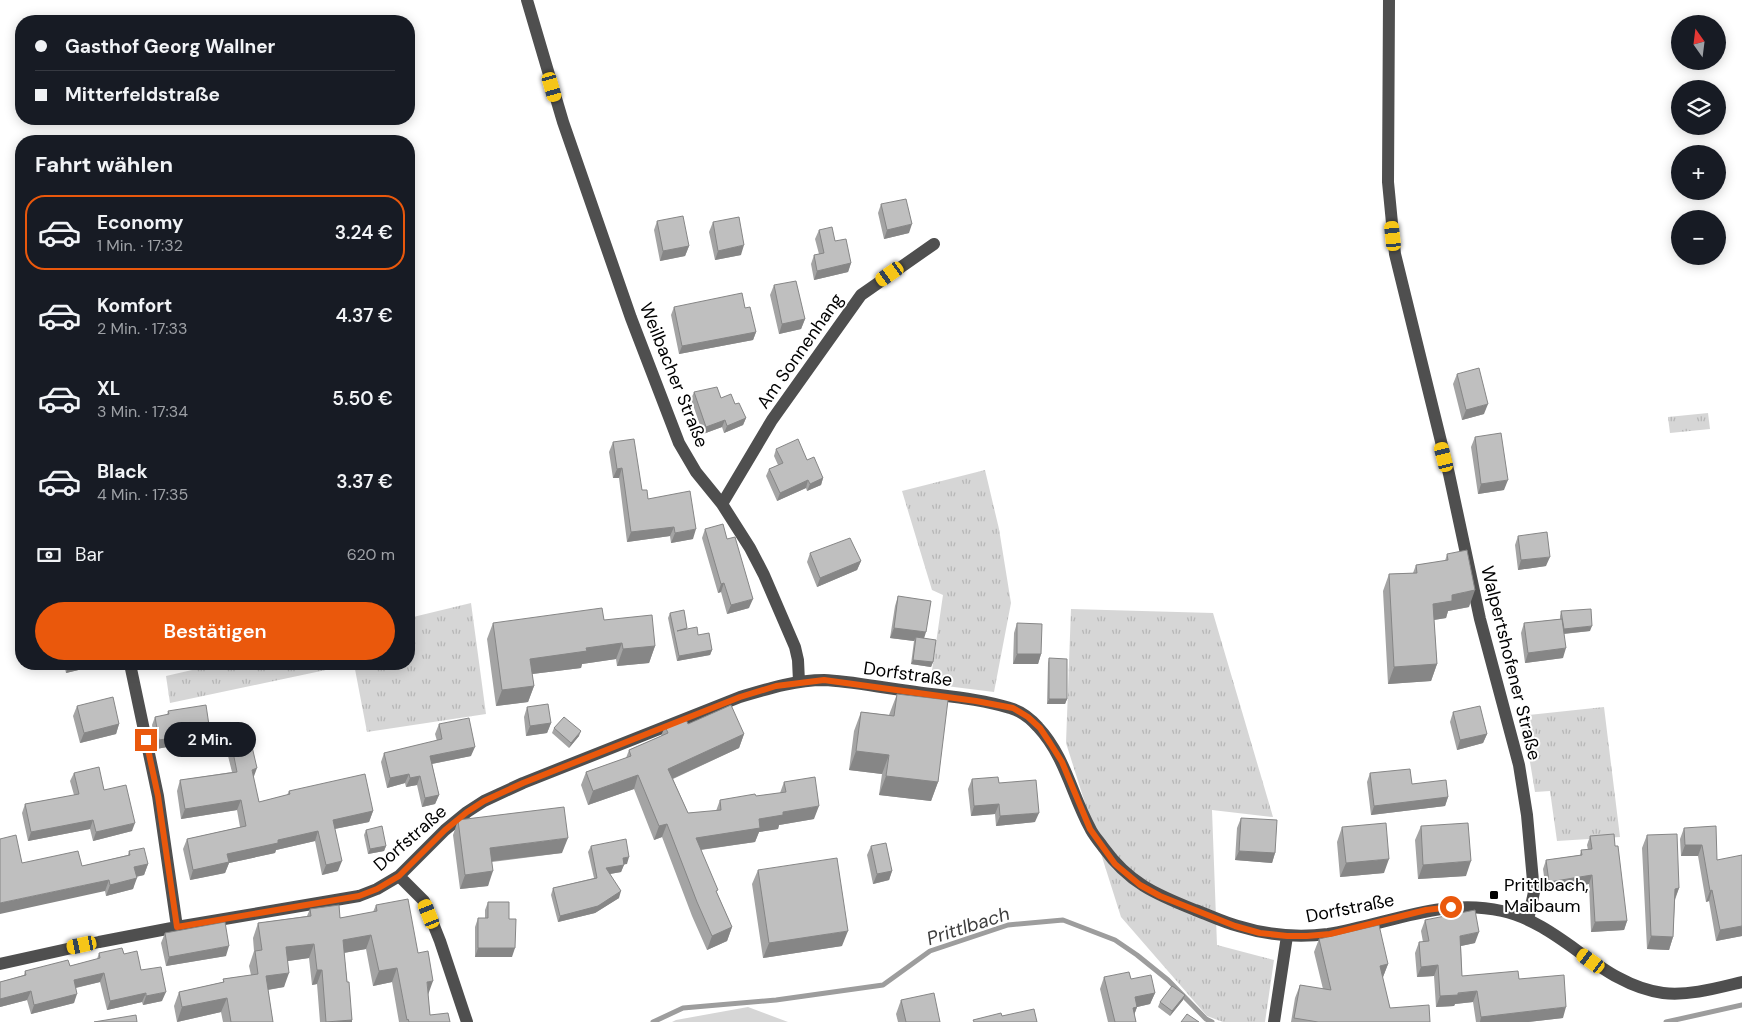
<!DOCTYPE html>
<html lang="de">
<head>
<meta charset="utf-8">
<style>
	:root { --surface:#171b24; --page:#20242c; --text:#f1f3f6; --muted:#9ea1a6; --line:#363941; --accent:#ea580c }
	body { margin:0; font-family:"DM Sans",sans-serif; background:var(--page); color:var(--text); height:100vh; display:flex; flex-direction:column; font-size:19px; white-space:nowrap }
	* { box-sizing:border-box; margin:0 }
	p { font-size:16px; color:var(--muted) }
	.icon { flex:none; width:28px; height:28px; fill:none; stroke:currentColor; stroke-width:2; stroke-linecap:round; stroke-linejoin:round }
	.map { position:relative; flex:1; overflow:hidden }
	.panel { position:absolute; left:15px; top:135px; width:400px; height:535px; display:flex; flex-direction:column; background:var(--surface); border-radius:20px; box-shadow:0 2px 12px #0003 }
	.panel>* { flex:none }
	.top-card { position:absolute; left:15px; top:15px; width:400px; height:110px; border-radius:20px; box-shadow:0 2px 12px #0003; display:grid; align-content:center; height:110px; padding:0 20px; background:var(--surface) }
	.needle { width:32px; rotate:346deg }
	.fabs { position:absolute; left:1671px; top:15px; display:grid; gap:10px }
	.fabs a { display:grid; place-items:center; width:55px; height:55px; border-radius:50%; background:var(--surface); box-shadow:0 2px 12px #0003; font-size:25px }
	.end { position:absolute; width:22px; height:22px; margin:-11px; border:6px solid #ea580c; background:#fff; box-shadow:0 0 0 2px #fff }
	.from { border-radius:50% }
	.bubble { position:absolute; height:35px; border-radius:18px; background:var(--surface); box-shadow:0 2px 12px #0003; font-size:16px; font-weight:600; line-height:35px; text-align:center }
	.car { position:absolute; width:15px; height:30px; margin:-15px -8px; border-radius:6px; box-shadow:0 0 4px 1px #0007; background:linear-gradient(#f5c518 24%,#345 0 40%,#f5c518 0 76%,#345 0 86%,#f5c518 0) }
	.top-card b { display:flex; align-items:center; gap:18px; height:48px; font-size:19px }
	.top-card b+b { border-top:1px solid var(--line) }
	.top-card i { width:12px; height:12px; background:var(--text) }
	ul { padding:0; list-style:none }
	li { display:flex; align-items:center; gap:15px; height:75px; margin:0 10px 8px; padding:0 10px; border:2px solid transparent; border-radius:20px }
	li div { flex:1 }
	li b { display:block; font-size:19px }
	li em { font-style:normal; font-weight:600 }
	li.selected { border-color:var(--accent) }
	li>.icon { width:45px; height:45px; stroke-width:1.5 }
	h2 { padding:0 20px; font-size:22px; line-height:60px }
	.pay { display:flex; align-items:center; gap:12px; height:55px; padding:0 20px; font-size:19px }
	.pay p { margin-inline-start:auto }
	.cta { display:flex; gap:10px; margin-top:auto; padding:10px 20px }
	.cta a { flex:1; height:58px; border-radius:30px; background:var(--accent); color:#fff; font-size:20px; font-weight:600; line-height:58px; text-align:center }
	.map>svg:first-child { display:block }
</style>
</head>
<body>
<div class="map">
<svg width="1742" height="1022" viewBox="0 0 1742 1022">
	<defs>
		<pattern id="grass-tufts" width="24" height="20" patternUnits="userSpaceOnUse" patternTransform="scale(1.25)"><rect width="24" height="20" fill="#d6d6d6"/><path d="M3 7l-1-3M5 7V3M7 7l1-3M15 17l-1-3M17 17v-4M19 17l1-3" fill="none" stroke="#b6b6b6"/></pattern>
	</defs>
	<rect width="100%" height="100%" fill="#fff"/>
	<path fill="url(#grass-tufts)" d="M1708,413L1710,429L1670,433L1668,417Z
		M985,470L999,529L1011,603L994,692L930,684L943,595L932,590L902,491Z
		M471,603L486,714L367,732L354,664L170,703L166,676L218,664H409V618Z
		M1071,609L1213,613L1273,817L1212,810L1217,945L1274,960L1265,1022H1223L1207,1016L1121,917L1066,743Z
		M1604,707L1620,837L1557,841L1550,791L1535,792L1530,762L1519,716Z"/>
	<path fill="#d6d6d6" d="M748,1007L788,1022H672L676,1020Z"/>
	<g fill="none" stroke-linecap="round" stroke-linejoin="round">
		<path stroke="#9d9d9d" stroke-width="5" d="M653,1022L683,1008L776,1000L883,985L930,951L1008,925L1063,920L1115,940L1137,955L1168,980L1206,1019L1212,1022
			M1666,1022L1742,1005"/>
		<path stroke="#4f4f4f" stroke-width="12" d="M527,0L563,122L631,318L679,443L696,472L722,504L750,548L764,575L795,647L798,660L799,682
			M1389,0L1388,182L1395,254L1449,474L1480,619L1519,765L1527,815L1534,892L1528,920
			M722,504L772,420L861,295L934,244
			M130,664L158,796L177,927
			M399,876L424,901L440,941L467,1022
			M0,964L99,942L177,927L359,896L377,889L399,876L445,830L467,812L484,801L523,783L740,697C767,689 795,680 824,680C850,681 883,688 909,691C942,696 978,698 1010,708C1021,711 1031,719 1038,727C1065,756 1072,795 1090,828C1093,835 1099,841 1103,847C1129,883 1155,894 1195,910C1209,915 1223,922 1238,926C1267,935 1297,938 1328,934C1387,925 1441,897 1502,911C1562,924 1601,985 1663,993C1689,996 1717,988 1742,982
			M1274,1022L1287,936"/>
	</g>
	<path fill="#a4a4a4" d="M881,204L909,233L884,239L878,213Z
		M657,221L689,246L685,256L660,261L654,230Z
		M713,222L741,255L715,260L709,232Z
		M819,230L835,241L851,263L848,272L814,280L811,264L814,255L819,254L815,239Z
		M774,285L805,319L801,329L779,334L770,295Z
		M674,307L745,308L756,332L753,340L679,354L671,315Z
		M1457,374L1484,414L1462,420L1453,384Z
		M694,392L721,398L735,404L746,418L743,425L724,433L722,427L703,434L691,399Z
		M1475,437L1504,490L1478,494L1471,447Z
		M613,442L642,490L648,499L693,539L671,543L670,536L627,542L619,478H613L609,452Z
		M776,449L807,460L823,478L821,485L807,491L806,488L777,501L766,476L769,469L778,465L774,456Z
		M705,529L749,608L727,614L721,592L718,593L702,538Z
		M1518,536L1546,566L1518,570L1515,545Z
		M810,553L861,561L857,570L817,587L807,562Z
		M1447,554L1469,607L1448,611L1446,618L1434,620L1437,664L1431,681L1388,684L1383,591L1389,574L1413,573L1416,565L1445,561Z
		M898,596L924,638L933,662L931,667L911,664L914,641L890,638L895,606Z
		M1561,611L1590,631L1564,634L1563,658L1525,663L1521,633L1524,623L1560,619V616Z
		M670,613L687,628L686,629L698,635L712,650L710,655L677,661L668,618Z
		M604,620L655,646L649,663L617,666L616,659L582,664L581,668L532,674L534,686L528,702L496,706L487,639L493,623Z
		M1017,623L1041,654L1038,664H1013L1014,633Z
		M1049,658L1067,699L1065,704H1047L1048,663Z
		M64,664H95V666L66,673Z
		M897,694L938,782L931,801L879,795L882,774L849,770L854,731L861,712L889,715Z
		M77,706L119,724L116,734L80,743L73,716Z
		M527,707L551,723L547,733L526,736L524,717Z
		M168,711L210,732L207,740L156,749L152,725L155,717L167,715Z
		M1453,712L1487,734L1483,743L1457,750L1450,722Z
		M439,724L471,756L432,764L439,795L435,804L422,807L417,785L406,787L405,783L387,788L381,762L384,753L437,741L435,734Z
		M688,724L744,734L739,748L673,779L688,813L716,811L720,800L756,796L780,793L784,782L814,819L779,825L778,829L759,832L755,842L701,850L717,893L732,927L727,941L707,950L692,916L662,837L654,840L634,789L588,805L581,785L586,772L626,758L629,750L661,736L665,726Z
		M554,728L579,736L569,748L552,733Z
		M231,742L253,777L259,802L287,795L289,791L373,811L369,822L335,829L338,871L322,875L315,841L276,850L275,853L229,863L225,873L190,880L183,849L187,839L240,827L237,810L181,819L177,791L180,780L232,772L227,752Z
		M74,773L104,790L132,831L93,841L90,829L28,841L22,813L25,804L74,795L70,781Z
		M1370,773L1412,784L1448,797L1445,806L1371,815L1367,782Z
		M972,779L999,783L1035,822L996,826L995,814L971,816L968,789Z
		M1241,818L1275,853L1272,863L1235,860L1237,828Z
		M458,820L562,853L492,862L488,886L460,889L453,835Z
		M1421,826L1466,876L1418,879L1415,840Z
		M1342,827L1384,873L1340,877L1337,842Z
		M1684,828L1717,860L1742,936L1716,941L1709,901L1706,902L1698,856H1681L1680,839Z
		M366,830L386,846L384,851L368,854L364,835Z
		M1647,835L1679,888L1675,900L1673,937L1669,950L1647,949L1642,848Z
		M1590,836L1615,846L1627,921L1624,930L1591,932L1589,884L1546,891L1543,869L1546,860L1580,855L1581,850H1588L1587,845Z
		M591,846L627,864H624L621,872L610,874L619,898L595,913L558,922L551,895L553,888L594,878L588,852Z
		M871,846L892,871L889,880L873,884L867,855Z
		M129,851L148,864L144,875L136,877L133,889L106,896L105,891L22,863L82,866L128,855Z
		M758,870L842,946L763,958L752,884Z
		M488,902L509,919L512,957H475V927L478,918H485V910Z
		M376,905L418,953L428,995L430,1015L450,1022H399L392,982L373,986L366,949L344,953L352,1022H320L317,984L312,985L309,958L288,961L284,987L268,990L273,1022H223L221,1012L177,1022L174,1006L179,992L223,982V979L251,975L249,966L254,951L253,938L258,923L307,916L310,909L340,918L373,912Z
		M1425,920L1475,943L1461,946L1462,976L1519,979L1563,1018L1528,1022H1476L1473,1002L1455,1004L1454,1006L1436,1007L1434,976L1417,977L1415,953L1419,942H1423L1421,931Z
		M165,933L226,956L166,966L161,943Z
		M1319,939L1388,964L1383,977H1382L1390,1008L1430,1022H1291L1295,998L1300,985L1323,989L1314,952Z
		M99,953L124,954L141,970L162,1001L143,1005L142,1002L107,1010L100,982L76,988L74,1003L31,1014L27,1000L0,1007V982L24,975L25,971L70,966L97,959Z
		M1104,977L1131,979L1155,993L1150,1004L1137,1007L1134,1015L1136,1022H1108L1100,989Z
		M901,1000L940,1022H898L896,1014Z
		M1183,1000L1170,1016L1158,1007L1160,1002Z"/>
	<path fill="#868686" d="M912,224L909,233L884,239L887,230Z
		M744,245L741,255L715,260L718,251Z
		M689,246L685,256L660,261L663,251Z
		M851,263L848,272L814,280L817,271Z
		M805,319L801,329L779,334L782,324Z
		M756,332L753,340L679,354L682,346Z
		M1488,404L1484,414L1462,420L1466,410Z
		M746,418L743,425L724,433L727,426Z
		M725,420L722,427L703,434L706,427Z
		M622,468L619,478H613L617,469Z
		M823,478L821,485L807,491L810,484Z
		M808,480L806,488L777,501L780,493Z
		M1508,480L1504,490L1478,494L1481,484Z
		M674,527L670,536L627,542L631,532Z
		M696,529L693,539L671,543L675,533Z
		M1550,557L1546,566L1518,570L1521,560Z
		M861,561L857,570L817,587L820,578Z
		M724,583L721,592L718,593L721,584Z
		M1475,590L1469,607L1448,611L1446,618L1427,621L1433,604L1452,595Z
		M753,599L749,608L727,614L731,605Z
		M1592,626L1590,631L1561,634L1563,629Z
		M894,628L926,632L923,642L916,637L914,641L890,638Z
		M622,643L616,659L582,664L581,668L524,675L530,659L586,648Z
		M655,646L649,663L617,666L623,649Z
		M1566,648L1563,658L1525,663L1528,653Z
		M712,650L710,655L677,661L679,656Z
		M1017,654H1041L1038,664H1013Z
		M913,660L933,662L931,667L911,664Z
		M69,664H95V666L66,673Z
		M1437,664L1431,681L1388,684L1394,667Z
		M534,686L528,702L496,706L502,690Z
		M1049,699H1067L1065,704H1047Z
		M551,723L547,733L526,736L530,726Z
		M119,724L116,734L80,743L84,733Z
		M581,731L579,736L569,748L571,743Z
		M210,732L207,740L156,749L159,740Z
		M744,734L739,748L663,783L668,769Z
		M1487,734L1483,743L1457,750L1460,740Z
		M475,747L471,756L426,765L430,756Z
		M856,751L889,755L882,774L849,770Z
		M257,768L253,779L252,770Z
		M409,774L405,783L387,788L390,778Z
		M638,775L634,789L588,805L593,791Z
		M420,776L417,785L406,787L410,778Z
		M886,776L938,782L931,801L879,795Z
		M439,795L435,804L422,807L425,798Z
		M1448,797L1445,806L1371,815L1374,806Z
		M241,800L237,810L181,819L185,809Z
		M999,804L995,814L971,816L974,806Z
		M819,806L814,819L779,825L778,829L759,832L755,842L691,851L696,838L783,812Z
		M373,811L369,822L329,830L333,820Z
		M1039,813L1035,822L996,826L1000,816Z
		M93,820L90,829L28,841L31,832Z
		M135,823L132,831L93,841L96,832Z
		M667,824L662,837L654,840L659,826Z
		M318,831L315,841L276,850L275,853L229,863L225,873L190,880L193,870L227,854L278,840Z
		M568,838L562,853L485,862L490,848Z
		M1685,845H1702L1698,856H1681Z
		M386,846L384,851L368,854L370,849Z
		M1239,851L1275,853L1272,863L1235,860Z
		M629,857L627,864L620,865L623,858Z
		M1389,859L1384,873L1340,877L1346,863Z
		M342,861L338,871L322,875L326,865Z
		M1471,861L1466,876L1418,879L1423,865Z
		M148,864L144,875L130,878L134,867Z
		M624,865L621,872L604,875L606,868Z
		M493,871L488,886L460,889L465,875Z
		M892,871L889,880L873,884L877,874Z
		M1592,875L1589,884L1546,891L1549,882Z
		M137,878L133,889L106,896L110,885Z
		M109,880L105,891L0,914V903Z
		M1679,888L1674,901L1675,889Z
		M1712,890L1709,901L1706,902L1710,891Z
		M621,891L619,898L595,913L558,922L560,916Z
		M1627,921L1624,930L1591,932L1595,922Z
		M1742,926V936L1716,941L1720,930Z
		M732,927L727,941L707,950L712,936Z
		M848,931L842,946L763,958L769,943Z
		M1479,932L1475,943L1456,947L1460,936Z
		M371,935L366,949L337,954L343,940Z
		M1651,936L1673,937L1669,950L1647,949Z
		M314,944L309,958L281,962L286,947Z
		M229,946L226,956L166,966L169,957Z
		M478,948H515L512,957H475Z
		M1388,964L1383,977L1375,979L1380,966Z
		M1438,965L1434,976L1417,977L1421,967Z
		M397,968L392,982L373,986L379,971Z
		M317,970H322L317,984L312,985Z
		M104,973L100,982L70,989L74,980Z
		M289,973L284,987L260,991L266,976Z
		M433,981L428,995L427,982Z
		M31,991L27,1000L0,1007V999Z
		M1477,991L1473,1002L1455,1004L1454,1006L1436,1007L1440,996Z
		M166,992L162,1001L143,1005L146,996Z
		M146,993L142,1002L107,1010L110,1001Z
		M1155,993L1150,1004L1137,1007L1133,1018L1129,1019L1135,997Z
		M77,994L74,1003L31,1014L34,1005Z
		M1185,995L1183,1000L1170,1016L1172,1011Z
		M227,998L221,1012L177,1022L182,1007Z
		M1566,1007L1563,1018L1528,1022H1480L1481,1017Z
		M352,1020V1022H330Z"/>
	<path fill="#bfbfbf" stroke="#868686" d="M906,199L912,224L887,230L881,204Z
		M683,216L689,246L663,251L657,221Z
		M739,217L744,245L718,251L713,222Z
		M832,227L835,241L846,239L851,263L817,271L814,255L824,253L819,230Z
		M796,281L805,319L782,324L774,285Z
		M742,293L745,308L750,307L756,332L682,346L674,307Z
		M1479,368L1488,404L1466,410L1457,374Z
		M717,387L721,398L731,394L735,404L739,403L746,418L727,426L725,420L706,427L694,392Z
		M1501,433L1508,480L1481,484L1475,437Z
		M634,439L642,490H647L648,499L690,491L696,529L675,533L674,527L631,532L622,468L617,469L613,442Z
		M798,439L807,460L814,457L823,478L810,484L808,480L780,493L769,469L783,463L776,449Z
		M723,524L727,539L735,537L753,599L731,605L724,583L721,584L705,529Z
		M1547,532L1550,557L1521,560L1518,536Z
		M850,538L861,561L820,578L810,553Z
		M1467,550L1475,590L1452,595V601L1433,604L1437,664L1394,667L1389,574L1417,573L1416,565L1448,560L1447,554Z
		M898,596L931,601L926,632L894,628Z
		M602,608L604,620L652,615L655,646L623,649L622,643L586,648L587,651L530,659L534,686L502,690L493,623Z
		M1591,609L1592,626L1564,629L1561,611Z
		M684,610L687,628L677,631L697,627L698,635L709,633L712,650L679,656L670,613Z
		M1562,619L1566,648L1528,653L1524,623Z
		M1017,623L1042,624L1041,654H1017Z
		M916,637L936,640L933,662L913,660Z
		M1049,658L1067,659V699H1049Z
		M897,694L948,700L938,782L886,776L889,755L856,751L861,712L894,716Z
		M113,697L119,724L84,733L77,706Z
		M548,704L551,723L530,726L527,707Z
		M206,705L210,732L159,740L155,717L169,714L168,711Z
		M731,705L744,734L668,769L688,813L721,810L720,800L755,794L756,796L786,792L784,782L815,777L819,806L783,812V815L759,819L760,828L696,838L718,890L716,891L732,927L712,936L697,902L667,824L659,826L638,775L593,791L586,772L631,756L629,750L668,733L665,726L685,717L688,724Z
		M1480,706L1487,734L1460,740L1453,712Z
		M564,717L581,731L571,743L554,728Z
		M469,718L475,747L430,756L439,795L425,798L420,776L410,778L409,774L390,778L384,753L442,739L439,724Z
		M250,738L257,768L252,770L259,802L290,794L289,791L365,774L373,811L333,820L342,861L326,865L318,831L278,840V843L227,854L229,862L193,870L187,839L246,826L241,800L185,809L180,780L237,772L231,742Z
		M99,767L104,790L126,785L135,823L96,832L93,820L31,832L25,804L79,794L74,773Z
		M1410,769L1412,784L1446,780L1448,797L1374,806L1370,773Z
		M998,777L999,783L1036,780L1039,813L1000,816L999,804L974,806L972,779Z
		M564,807L568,838L490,848L493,871L465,875L458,820Z
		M1241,818L1277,820L1275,853L1239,851Z
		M1386,823L1389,859L1346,863L1342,827Z
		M1468,823L1471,861L1423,865L1421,826Z
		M382,826L386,846L370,849L366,830Z
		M1716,826L1717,860L1742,855V926L1720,930L1712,890L1710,891L1702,845H1685L1684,828Z
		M1614,834L1615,846H1618L1627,921L1595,922L1592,875L1549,882L1546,860L1582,855L1581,850L1592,849L1590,836Z
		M1677,834L1679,888L1675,889L1673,937L1651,936L1647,835Z
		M16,835L22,863L78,851L82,866L130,855L129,851L144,848L148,864L134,867L137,878L110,885L109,880L0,903V839Z
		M626,839L629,857L623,858L624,865L606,868L621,891L598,906L560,916L553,888L597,878L591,846Z
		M886,843L892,871L877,874L871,846Z
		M837,858L848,931L769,943L758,870Z
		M408,899L418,953L428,951L433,981L427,982L430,1015L448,1013L450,1022H409L408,1019L407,1020L397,968L379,971L371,935L343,940L347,982H349L352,1020L326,1022L322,970H317L314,944L286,947L289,973L266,976L273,1022H231L227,998L182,1007L179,992L224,982L223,979L258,974L255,951L262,950L258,923L311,916L310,909L339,905L340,918L377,911L376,905Z
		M488,902H509V919H516L515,948H478V918H488Z
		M1475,910L1479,932L1460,936L1462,976L1518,971L1519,979L1564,975L1566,1007L1481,1017L1477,991L1458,993V995L1440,996L1438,965L1421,967L1419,942L1429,941L1425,920Z
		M225,922L229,946L169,957L165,933Z
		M1379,925L1388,964L1380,966L1390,1008L1429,1005L1430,1022H1318L1294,1018L1300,985L1331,990L1319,939Z
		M122,948L124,954L137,951L141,970L161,967L166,992L146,996V993L110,1001L104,973L74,980L77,994L34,1005L31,991L0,999V982L26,975L25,971L68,960L70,966L100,958L99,953Z
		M1129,972L1131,979L1151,975L1155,993L1135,997L1137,1007L1133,1008L1136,1022H1115L1104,977Z
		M1172,986L1185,995L1172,1011L1160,1002Z
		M934,993L940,1022H906L901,1000Z
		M1034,1009L1037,1022H974L973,1020L1001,1013L1002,1016Z
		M1187,1014L1199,1022H1181Z
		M136,1015L137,1022H94Z"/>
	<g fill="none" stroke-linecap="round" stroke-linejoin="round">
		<path stroke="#ea580c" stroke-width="6" d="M146,740L158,796L177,927L359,896L377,889L399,876L445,830L467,812L484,801L523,783L740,697L776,686L824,680L976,701L1013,708L1028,717L1040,728L1050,743L1062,762L1090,829L1115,864L1140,885L1160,896L1235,926L1260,933L1287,936H1307L1330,934L1426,910L1451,907"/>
	</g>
	<rect fill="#000" stroke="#fff" stroke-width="2" x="1489" y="890" width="10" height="10" rx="2.5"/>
	<g text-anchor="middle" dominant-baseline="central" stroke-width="4" stroke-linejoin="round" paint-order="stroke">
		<g font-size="18" fill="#000" stroke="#fff">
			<text transform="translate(800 351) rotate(-55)">Am Sonnenhang</text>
			<text transform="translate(674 375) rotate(68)">Weilbacher Straße</text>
			<text transform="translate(1511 663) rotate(76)">Walpertshofener Straße</text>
			<text transform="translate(908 674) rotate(8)">Dorfstraße</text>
			<text transform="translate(410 838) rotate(-41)">Dorfstraße</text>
			<text transform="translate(1350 908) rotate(-11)">Dorfstraße</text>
		</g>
		<g font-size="18" fill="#000" stroke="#fff" text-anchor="start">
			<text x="1504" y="885">Prittlbach,<tspan x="1504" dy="21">Maibaum</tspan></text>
		</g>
		<g font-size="19" font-style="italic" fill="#3e3e3e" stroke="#fff">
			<text transform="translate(968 926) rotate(-18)">Prittlbach</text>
		</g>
	</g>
</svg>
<div class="fabs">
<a><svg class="needle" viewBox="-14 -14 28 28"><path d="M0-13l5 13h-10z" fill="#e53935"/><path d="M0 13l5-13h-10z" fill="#9ea1a6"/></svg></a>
<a><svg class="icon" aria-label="layers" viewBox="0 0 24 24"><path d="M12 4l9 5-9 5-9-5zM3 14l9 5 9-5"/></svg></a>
<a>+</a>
<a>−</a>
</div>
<i class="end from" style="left:1451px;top:907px"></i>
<i class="end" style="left:146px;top:740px"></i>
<div class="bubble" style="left:164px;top:722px;width:92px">2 Min.</div>
<i class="car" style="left:552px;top:87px;rotate:164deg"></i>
<i class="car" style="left:1393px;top:236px;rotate:354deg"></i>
<i class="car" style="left:890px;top:274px;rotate:235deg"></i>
<i class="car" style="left:1444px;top:457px;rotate:346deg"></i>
<i class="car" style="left:429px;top:914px;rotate:338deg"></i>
<i class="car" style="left:82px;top:945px;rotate:258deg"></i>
<i class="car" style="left:1591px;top:961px;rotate:306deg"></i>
<div class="top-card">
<b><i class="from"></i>Gasthof Georg Wallner</b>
<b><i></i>Mitterfeldstraße</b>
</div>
<section class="panel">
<h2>Fahrt wählen</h2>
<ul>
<li class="selected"><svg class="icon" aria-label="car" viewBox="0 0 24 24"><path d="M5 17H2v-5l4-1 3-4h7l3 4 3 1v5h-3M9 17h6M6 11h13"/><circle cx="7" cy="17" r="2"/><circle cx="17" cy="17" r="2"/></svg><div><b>Economy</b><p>1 Min. · 17:32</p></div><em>3.24 €</em></li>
<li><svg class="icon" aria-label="car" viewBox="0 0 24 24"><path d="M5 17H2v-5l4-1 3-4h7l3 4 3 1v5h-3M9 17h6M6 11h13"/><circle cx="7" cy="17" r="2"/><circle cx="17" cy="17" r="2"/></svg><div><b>Komfort</b><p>2 Min. · 17:33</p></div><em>4.37 €</em></li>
<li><svg class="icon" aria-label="car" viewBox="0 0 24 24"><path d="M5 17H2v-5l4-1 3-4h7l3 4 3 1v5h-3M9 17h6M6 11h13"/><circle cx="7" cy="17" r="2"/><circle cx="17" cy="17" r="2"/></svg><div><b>XL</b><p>3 Min. · 17:34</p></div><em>5.50 €</em></li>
<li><svg class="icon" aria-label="car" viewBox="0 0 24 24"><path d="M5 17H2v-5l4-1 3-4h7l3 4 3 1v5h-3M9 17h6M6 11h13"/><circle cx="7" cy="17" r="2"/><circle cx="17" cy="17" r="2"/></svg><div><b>Black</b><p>4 Min. · 17:35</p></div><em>3.37 €</em></li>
</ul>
<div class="pay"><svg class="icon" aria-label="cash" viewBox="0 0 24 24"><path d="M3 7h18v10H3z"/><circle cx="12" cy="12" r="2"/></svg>Bar<p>620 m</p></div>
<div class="cta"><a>Bestätigen</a></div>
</section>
</div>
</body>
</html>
